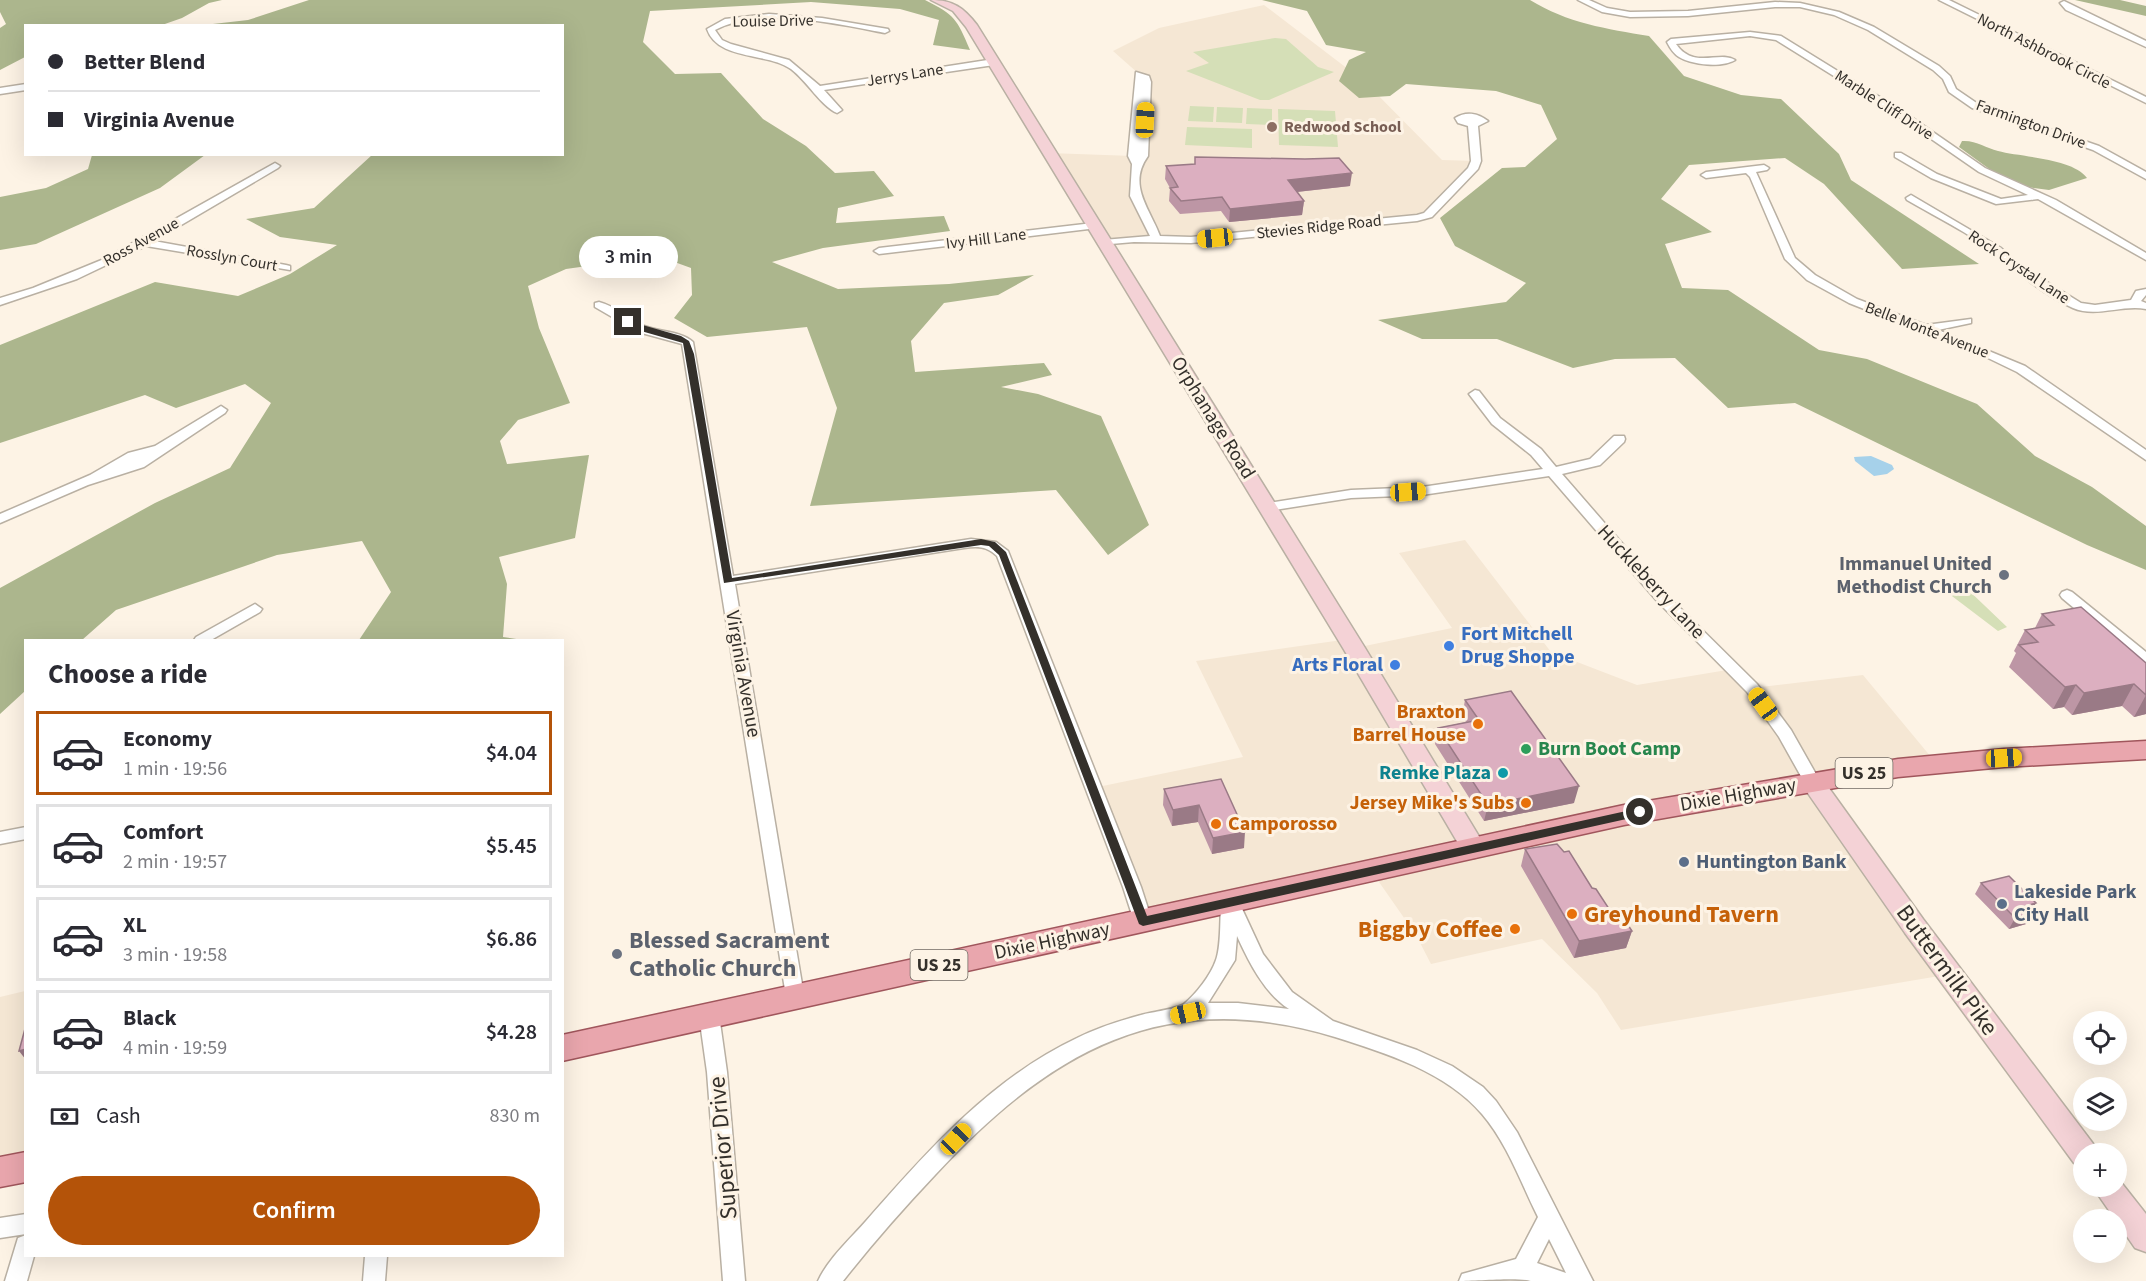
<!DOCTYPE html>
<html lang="en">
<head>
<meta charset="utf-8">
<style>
	:root { --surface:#fff; --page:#f2f2f3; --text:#2b2b33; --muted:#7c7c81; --line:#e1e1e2; --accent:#b45309 }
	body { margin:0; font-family:"Source Sans 3",sans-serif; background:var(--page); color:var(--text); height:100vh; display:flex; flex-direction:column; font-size:22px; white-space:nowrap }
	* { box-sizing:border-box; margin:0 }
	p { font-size:20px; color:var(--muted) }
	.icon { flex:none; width:33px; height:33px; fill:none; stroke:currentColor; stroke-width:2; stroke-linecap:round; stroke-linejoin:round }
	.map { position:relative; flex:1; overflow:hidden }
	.side { position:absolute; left:24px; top:639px; width:540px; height:618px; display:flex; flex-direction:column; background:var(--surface); border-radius:0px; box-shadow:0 6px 24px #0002 }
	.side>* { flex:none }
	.guide { position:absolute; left:24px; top:24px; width:540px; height:132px; border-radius:0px; box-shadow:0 6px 24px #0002; display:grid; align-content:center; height:132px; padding:0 24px; background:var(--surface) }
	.fabs { position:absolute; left:2073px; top:1011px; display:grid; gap:12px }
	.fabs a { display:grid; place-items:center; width:54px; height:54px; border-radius:50%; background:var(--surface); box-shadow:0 6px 24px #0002; font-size:30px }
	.end { position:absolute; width:27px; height:27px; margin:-14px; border:8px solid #34302b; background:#fff; box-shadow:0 0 0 3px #fff }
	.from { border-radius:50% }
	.bubble { position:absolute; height:42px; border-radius:21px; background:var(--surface); box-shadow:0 6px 24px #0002; font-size:20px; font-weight:600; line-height:42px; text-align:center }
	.car { position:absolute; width:18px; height:36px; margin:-18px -9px; border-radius:8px; box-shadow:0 0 4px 2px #0007; background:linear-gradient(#f5c518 24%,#345 0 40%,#f5c518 0 76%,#345 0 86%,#f5c518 0) }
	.guide b { display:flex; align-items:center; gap:21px; height:57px; font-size:22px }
	.guide b+b { border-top:2px solid var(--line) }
	.guide i { width:15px; height:15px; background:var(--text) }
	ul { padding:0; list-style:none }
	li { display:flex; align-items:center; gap:18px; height:84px; margin:0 12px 9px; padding:0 12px; border:3px solid var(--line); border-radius:0px }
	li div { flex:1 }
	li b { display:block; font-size:22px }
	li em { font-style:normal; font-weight:600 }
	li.current { border-color:var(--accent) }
	li>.icon { width:54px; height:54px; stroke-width:1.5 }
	h2 { padding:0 24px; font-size:27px; line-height:72px }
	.pay { display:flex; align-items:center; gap:15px; height:66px; padding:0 24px; font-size:22px }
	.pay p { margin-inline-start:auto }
	.button { display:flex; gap:12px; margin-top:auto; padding:12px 24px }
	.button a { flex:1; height:69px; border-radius:36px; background:var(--accent); color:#fff; font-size:24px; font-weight:600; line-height:69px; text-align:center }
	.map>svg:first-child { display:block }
</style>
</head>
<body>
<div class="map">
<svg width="2146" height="1281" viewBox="0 0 2146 1281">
	<rect width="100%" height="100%" fill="#fdf3e5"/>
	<path fill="#f5e7d4" d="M1264,5L1365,82L1442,160L1476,161L1428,215L1191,240L1103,243L1049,153L1133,156L1139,74L1113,51L1159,28Z
		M1465,540L1551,652L1637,685L1733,669L1752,688L1863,675L1936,763L1814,782L1951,974L1621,1030L1597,993L1542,939L1431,964L1416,935L1372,872L1143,921L1093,788L1243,757L1196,661L1349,639L1355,648L1452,628L1399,553Z
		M25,991V1167L0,1172V997Z"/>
	<path fill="#d5dfb7" d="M1275,38L1286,39L1318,67L1334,72L1269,100H1260L1186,71L1209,63L1193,52Z
		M1190,106L1214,107L1213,122L1188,121Z
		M1217,107L1243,108L1242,123L1216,122Z
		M1247,108L1272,109V125L1246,124Z
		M1278,109L1335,111L1338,147L1279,145Z
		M1187,127L1252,129V148L1185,145Z
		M1962,584L2007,627L1998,631L1944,590Z"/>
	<path fill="#acb68d" d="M0,0H222L209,3L182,18L162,25L26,26L25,57L0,70V28L6,24L0,12Z
		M309,0H925C955,15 957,19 970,50L933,45L939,20L900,9L811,2L650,11L643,42L675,74L721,73L763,119L806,146L835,173L874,171L894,196L838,208L836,223L944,216L950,231L823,248L772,262L838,289L949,284L1034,275L998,295L944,303L911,341L915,372L1044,363L1052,375L1001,387L1038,394L1101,416L1149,525L1108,555L1056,490L810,506L837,408L807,327L707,337L674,318L692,295L691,268L658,256L566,269L528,286L539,328L570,403L518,420L500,441L507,464L589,455L575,538L499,557L507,584L503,637L523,640H359L391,592L362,541L277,555L116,610L82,640H26L25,691L0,714V588L155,503L230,468L271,403L245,384L176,408L145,395L0,443V345L155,282L238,296L290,274L337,245L280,237L246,219L314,208L372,155L562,154V26L204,25L248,20Z
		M1262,0H1530C1567,23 1607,29 1649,36L1684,76L1741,95L1781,99L1839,154L1851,180L1979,264L1902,269L1824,184L1785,158L1689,165L1661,199L1712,232L1665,244L1682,288L1728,290L1819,350L1867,359L1977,404L2035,456L2092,487L2146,526V570L2087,545L1795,403L1728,408L1675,358L1615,359L1573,368L1497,339H1422L1378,320L1506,302L1526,283L1455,246L1440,218L1502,168L1525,167L1557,139L1541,105L1496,91L1406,84L1390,96L1359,98L1339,81L1349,60L1366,52L1326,45L1307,11Z
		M2075,0H2120L2146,6V16Z
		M1962,141C1976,140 1986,148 1998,151C2020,157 2073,158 2087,178L2049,190L2027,187L1992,171L1959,147Z
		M92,155H205L160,188L36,244L0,250V197L46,188L88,169Z"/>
	<path fill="#a6d1ea" d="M1871,456L1892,465L1894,469L1887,474L1874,476L1855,461L1854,457Z"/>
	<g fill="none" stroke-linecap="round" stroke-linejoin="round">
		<defs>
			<path id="minor" d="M1578,0H1589L1607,8L1630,12L1688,11L1775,2L1800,3L1839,12L1874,27L1939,66L1950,76L1956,89L1978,104L2099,146L2146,172V179L2093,150L1972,108L1949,92L1943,79L1933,70L1868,30L1834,15L1800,7H1775L1688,16L1630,17L1602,12Z
				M1939,0H1949L2146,97V103Z
				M2064,1L2146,41V47L2066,10L2060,3Z
				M769,14L822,18L888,29L889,31L885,33C838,24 759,6 715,30L722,40L731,44L789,60L820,86L994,59L998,62L994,65L824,90L842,110L837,113C821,106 807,81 791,69C767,52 718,61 707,29L725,19Z
				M1750,32L1781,36L1904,112L1985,168L2056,200L2146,253V260L2038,199L1996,204L1931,178L1895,157V153H1901L1937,174L2001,199L2028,195L1979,172L1898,116L1776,40L1750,36L1676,44C1694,70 1719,50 1735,60C1722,68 1692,65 1679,57C1673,53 1670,48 1667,42L1671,39Z
				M1136,72L1149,76L1151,82L1148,156C1127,185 1150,209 1160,236L1191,237L1417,215L1424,213L1468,168L1471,161L1468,126L1458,123L1455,118C1466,111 1478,113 1488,121L1478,126L1481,161L1478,169L1432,217L1417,221L1191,243L1134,242L1099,245L1098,243L1103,240L1150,236L1130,196L1132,164L1128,156Z
				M26,84V90L0,94V88Z
				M275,163L280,166L278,168L154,241L286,265L290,266V270L146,246L77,279L0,305V298L33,288L104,259Z
				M1764,165L1769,168L1767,170L1756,172L1795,258L1815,275L1857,299L1926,325L1971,319V323L1938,330L2025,366L2146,450V460L2017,372L1988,358L1849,303L1807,280L1785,259L1750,177L1746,173L1706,178L1701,175L1706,172Z
				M1911,195L2001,248L2018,264L2081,303L2095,305L2131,300L2136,291L2146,289V295L2141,301L2146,303V309C2123,304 2096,318 2073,308C2044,295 2018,273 1994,253C1968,232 1936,217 1907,200L1906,198Z
				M1093,223L1098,226L1097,228L879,254L874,251L879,248Z
				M599,302C616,306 628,320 644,326C659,332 681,331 693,342L733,576L971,539L996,542L1008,551L1141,887L1152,921L1149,926L1143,928L1137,926L1134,921L1123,887L997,556C987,546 977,546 964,548L735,584L804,996L802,1001L795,1004L788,1001L786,996L682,344L638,332L595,307V303Z
				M1475,390L1479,391L1500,418L1541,449L1556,467L1590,459L1614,436H1624L1625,439L1624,442L1600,465L1562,474L1667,595L1757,684L1791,730L1821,783L1819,787H1807L1779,737L1747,692L1657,601L1549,476L1422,495L1351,498L1268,511L1261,507L1268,503L1351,490L1422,487L1543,469L1531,455L1492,424L1469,394Z
				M221,406L227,410L225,413L144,467L88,485L0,523V514L90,475L128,453L155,446Z
				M2067,590L2072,592L2146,652V665L2141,664L2062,598L2060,595L2062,592Z
				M255,604L262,609L260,612L211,640H194L196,637Z
				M26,827V839L0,844V832Z
				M1231,896L1237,898L1263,954L1292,992L1333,1021L1417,1050L1452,1066L1483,1087L1496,1101L1517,1132L1593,1281H1531C1520,1277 1474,1281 1459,1281L1462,1274L1516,1259L1538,1217C1521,1183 1507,1143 1482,1114C1446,1072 1386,1053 1335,1037C1164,985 1050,1051 935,1175C903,1209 872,1244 843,1281H818C828,1259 850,1239 866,1221C927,1151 992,1078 1077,1038C1097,1028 1119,1021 1141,1015C1151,1012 1178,1009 1184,1004C1196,994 1211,975 1216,960C1221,947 1220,921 1221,906L1225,898ZM1237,936C1249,962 1264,993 1289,1009L1238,1003H1208L1235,960ZM1549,1239L1566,1273L1537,1263Z
				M709,1007L716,1009L719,1015L727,1072L745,1281H723L707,1072L699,1015L702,1009Z
				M26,1214V1234L0,1238V1218Z
				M26,1235V1256H34L27,1281H5L18,1238Z
				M365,1256H387L385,1281H363Z"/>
			<path id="secondary" d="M931,0C953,0 964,8 977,25L1365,648L1483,843L1486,849L1483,855L1474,858L1465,855L1343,648L966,27L953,11Z
				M1813,775L1821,777L1923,919L2094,1145L2098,1154H2084V1167L2074,1163L1905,933L1805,789L1801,783L1805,777Z
				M2116,1176L2146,1214V1252L2135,1248L2092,1186H2116Z"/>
			<path id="primary" d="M2146,741V759L2004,767L1898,777L1624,825L562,1061V1035L1624,805L1898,759L2004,749Z
				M26,1152V1182L0,1187V1157Z"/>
		</defs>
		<use href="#minor" stroke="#b9b0a3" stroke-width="3"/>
		<use href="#secondary" stroke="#b9b0a3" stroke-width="3"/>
		<use href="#primary" stroke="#a0565c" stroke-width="3"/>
		<use href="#minor" fill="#fff" fill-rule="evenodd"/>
		<use href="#secondary" fill="#f4d2d6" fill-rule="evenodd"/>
		<use href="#primary" fill="#e9a6ad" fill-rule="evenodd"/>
	</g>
	<path fill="#bd96a5" d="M1166,166L1350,186L1297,192L1304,201L1302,215L1229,222L1221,211L1180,214L1169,201L1170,188L1165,179Z
		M2042,614L2146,663V714L2134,717L2122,706L2072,715L2064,707L2053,709L2009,667L2016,653L2014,651L2025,630L2035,628Z
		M1465,700L1574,803L1484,821L1435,744L1438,728L1466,722L1462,716Z
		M1221,779L1244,848L1212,854L1198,822L1172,826L1163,805L1164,789Z
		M1525,849L1564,852L1611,912L1632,931L1626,948L1574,958L1521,866Z
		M1981,883L2031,912L2033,913L2026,924L2009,929L1975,894Z"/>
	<path fill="#9a7a86" d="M1352,173L1350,186L1287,193L1288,180Z
		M1304,201L1302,215L1229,222L1230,209Z
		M2134,684L2122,706L2072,715L2084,693Z
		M2076,685L2064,707L2053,709L2065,687Z
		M2146,695V714L2134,717Z
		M1579,786L1574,803L1484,821L1488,805Z
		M1199,805L1198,822L1172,826L1173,810Z
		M1245,832L1244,848L1212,854L1213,838Z
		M2036,903L2030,914L2033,913L2026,924L2009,929L2015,918L2026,906Z
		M1632,931L1626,948L1574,958L1579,941Z
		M26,1049V1060L19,1051Z"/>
	<path fill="#dcafc0" stroke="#9a7a86" stroke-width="1.5" d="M1195,157L1305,159L1339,158L1352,173L1288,180L1304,201L1230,209L1222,197L1181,201L1170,188L1178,187L1166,166L1195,164Z
		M2081,607L2146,663V695L2134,684L2084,693L2076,685L2065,687L2019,645L2038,642L2025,630L2054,625L2042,614Z
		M1511,691L1579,786L1488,805L1438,728L1479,720L1465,700Z
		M1221,779L1245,832L1213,838L1199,805L1173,810L1164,789Z
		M1557,844L1564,852L1569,851L1592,888L1596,889L1611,912L1618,910L1632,931L1579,941L1525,849Z
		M2009,876L2036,903L2026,906L2033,913L2015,918L1981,883Z
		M26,1025V1049L19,1051Z"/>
	<path fill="#34302b" d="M625,320L681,336L689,341L694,354L732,578L981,539L995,542L1006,552L1147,916L1640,808L1646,812L1640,816L1143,926L1139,924L999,555L989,546L981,545L724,583L683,343L634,329L625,324Z"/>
	<circle fill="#8d6e63" stroke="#fdf3e5" stroke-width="2" cx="1272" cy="127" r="6"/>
	<g fill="#6b7280" stroke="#fdf3e5" stroke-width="2">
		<circle cx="2004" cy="575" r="6"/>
		<circle cx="617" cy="954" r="6"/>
	</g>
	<g fill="#3f7fe0" stroke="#fdf3e5" stroke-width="2">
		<circle cx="1449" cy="646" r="6"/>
		<circle cx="1395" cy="665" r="6"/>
	</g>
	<g fill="#e8710a" stroke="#fdf3e5" stroke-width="2">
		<circle cx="1478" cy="724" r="6"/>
		<circle cx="1526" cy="803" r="6"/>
		<circle cx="1216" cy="824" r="6"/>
		<circle cx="1572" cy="914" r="6"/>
		<circle cx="1515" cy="929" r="6"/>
	</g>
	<circle fill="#2e9e5b" stroke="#fdf3e5" stroke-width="2" cx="1526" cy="749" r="6"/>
	<circle fill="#0f9aa8" stroke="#fdf3e5" stroke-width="2" cx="1503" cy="773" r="6"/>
	<g fill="#5c6f8a" stroke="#fdf3e5" stroke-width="2">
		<circle cx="1684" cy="862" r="6"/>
		<circle cx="2002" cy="904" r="6"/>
	</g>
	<g text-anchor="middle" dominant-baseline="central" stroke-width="6" stroke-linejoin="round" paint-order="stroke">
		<g font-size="16" fill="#34302b" stroke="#fdf3e5">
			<text transform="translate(773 21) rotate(-1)">Louise Drive</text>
			<text transform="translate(2044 51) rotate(27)">North Ashbrook Circle</text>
			<text transform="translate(905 75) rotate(-9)">Jerrys Lane</text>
			<text transform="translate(1884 105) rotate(33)">Marble Cliff Drive</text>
			<text transform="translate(2031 124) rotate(20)">Farmington Drive</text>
			<text transform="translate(1319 227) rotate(-6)">Stevies Ridge Road</text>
			<text transform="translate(986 239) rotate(-7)">Ivy Hill Lane</text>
			<text transform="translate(141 242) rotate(-29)">Ross Avenue</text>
			<text transform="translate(232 258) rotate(10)">Rosslyn Court</text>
			<text transform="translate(2019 267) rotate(34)">Rock Crystal Lane</text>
			<text transform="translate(1927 330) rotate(21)">Belle Monte Avenue</text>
		</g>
		<g font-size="16" font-weight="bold" fill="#785e54" stroke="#fdf3e5" text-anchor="start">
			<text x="1284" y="127">Redwood School</text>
		</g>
		<g fill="#fdf3e5" stroke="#706a63" stroke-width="1.5">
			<rect x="1835.5" y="758" width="57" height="30" rx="4.5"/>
			<rect x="910.5" y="950" width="57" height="30" rx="4.5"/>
		</g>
		<g font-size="18" font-weight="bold" fill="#34302b">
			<text x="1864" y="773">US 25</text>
			<text x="939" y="965">US 25</text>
		</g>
		<g font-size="20" fill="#34302b" stroke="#fdf3e5">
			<text transform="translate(1213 418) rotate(58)">Orphanage Road</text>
			<text transform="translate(1651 582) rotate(47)">Huckleberry Lane</text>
			<text transform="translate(743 674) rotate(80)">Virginia Avenue</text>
			<text transform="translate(1738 795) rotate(-10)">Dixie Highway</text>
			<text transform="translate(1052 941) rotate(-12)">Dixie Highway</text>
		</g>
		<g font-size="20" font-weight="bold" fill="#5b616d" stroke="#fdf3e5" text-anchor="end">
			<text x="1992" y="564">Immanuel United<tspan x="1992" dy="23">Methodist Church</tspan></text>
		</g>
		<g font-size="20" font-weight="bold" fill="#366cbe" stroke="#fdf3e5" text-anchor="start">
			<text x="1461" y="634">Fort Mitchell<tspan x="1461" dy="23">Drug Shoppe</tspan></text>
			<text x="1383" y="665" text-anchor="end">Arts Floral</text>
		</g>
		<g font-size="20" font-weight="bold" fill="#c56008" stroke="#fdf3e5" text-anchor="end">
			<text x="1466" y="712">Braxton<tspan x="1466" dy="23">Barrel House</tspan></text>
			<text x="1514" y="803">Jersey Mike's Subs</text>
			<text x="1228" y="824" text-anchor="start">Camporosso</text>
		</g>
		<g font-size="20" font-weight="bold" fill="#27864d" stroke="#fdf3e5" text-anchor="start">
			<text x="1538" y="749">Burn Boot Camp</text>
		</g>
		<g font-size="20" font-weight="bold" fill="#0d838f" stroke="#fdf3e5" text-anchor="end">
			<text x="1491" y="773">Remke Plaza</text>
		</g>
		<g font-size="20" font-weight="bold" fill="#4e5e75" stroke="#fdf3e5" text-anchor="start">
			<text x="1696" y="862">Huntington Bank</text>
			<text x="2014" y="892">Lakeside Park<tspan x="2014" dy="23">City Hall</tspan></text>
		</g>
		<g font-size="24" font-weight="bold" fill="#c56008" stroke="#fdf3e5" text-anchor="start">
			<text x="1584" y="914">Greyhound Tavern</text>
			<text x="1503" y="929" text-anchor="end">Biggby Coffee</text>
		</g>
		<g font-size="24" font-weight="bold" fill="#5b616d" stroke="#fdf3e5" text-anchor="start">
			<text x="629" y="940">Blessed Sacrament<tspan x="629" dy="28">Catholic Church</tspan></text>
		</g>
		<g font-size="24" fill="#34302b" stroke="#fdf3e5">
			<text transform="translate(1947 970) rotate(54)">Buttermilk Pike</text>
			<text transform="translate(723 1148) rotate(-95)">Superior Drive</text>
		</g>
	</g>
</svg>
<div class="fabs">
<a><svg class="icon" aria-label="locate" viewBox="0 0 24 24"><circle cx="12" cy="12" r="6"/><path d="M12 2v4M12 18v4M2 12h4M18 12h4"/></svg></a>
<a><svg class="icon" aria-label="layers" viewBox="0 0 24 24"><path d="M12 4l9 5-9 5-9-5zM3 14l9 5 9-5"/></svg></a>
<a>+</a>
<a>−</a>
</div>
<i class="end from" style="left:1640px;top:812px"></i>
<i class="end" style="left:628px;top:322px"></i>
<div class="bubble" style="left:579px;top:236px;width:99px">3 min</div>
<i class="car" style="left:1145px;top:120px;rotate:3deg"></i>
<i class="car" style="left:1215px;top:238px;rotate:264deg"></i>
<i class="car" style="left:1408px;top:492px;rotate:86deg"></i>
<i class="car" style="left:1763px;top:704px;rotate:324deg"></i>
<i class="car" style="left:2004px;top:758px;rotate:87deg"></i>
<i class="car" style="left:1188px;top:1013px;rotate:257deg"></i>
<i class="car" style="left:956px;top:1139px;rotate:44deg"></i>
<div class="guide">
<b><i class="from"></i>Better Blend</b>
<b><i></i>Virginia Avenue</b>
</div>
<section class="side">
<h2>Choose a ride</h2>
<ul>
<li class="current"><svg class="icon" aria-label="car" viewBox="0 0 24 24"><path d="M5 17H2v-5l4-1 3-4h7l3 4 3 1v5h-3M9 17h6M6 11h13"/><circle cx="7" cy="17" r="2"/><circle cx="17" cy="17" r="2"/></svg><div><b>Economy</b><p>1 min · 19:56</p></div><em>$4.04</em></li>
<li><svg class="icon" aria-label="car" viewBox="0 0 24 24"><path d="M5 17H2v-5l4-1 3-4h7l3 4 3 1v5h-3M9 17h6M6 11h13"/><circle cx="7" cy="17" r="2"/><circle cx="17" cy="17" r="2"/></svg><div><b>Comfort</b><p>2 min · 19:57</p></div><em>$5.45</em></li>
<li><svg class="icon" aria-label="car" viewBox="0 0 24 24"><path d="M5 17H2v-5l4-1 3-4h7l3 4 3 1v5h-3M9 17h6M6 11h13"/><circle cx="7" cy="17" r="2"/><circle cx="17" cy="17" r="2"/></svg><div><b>XL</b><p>3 min · 19:58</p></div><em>$6.86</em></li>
<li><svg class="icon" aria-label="car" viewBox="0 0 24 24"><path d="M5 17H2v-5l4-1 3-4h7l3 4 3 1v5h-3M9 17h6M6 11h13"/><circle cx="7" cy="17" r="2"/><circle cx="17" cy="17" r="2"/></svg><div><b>Black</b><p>4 min · 19:59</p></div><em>$4.28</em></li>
</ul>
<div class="pay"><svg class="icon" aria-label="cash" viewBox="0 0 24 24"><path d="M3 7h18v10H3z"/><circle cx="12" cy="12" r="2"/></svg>Cash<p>830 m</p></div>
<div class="button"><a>Confirm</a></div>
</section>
</div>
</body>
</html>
